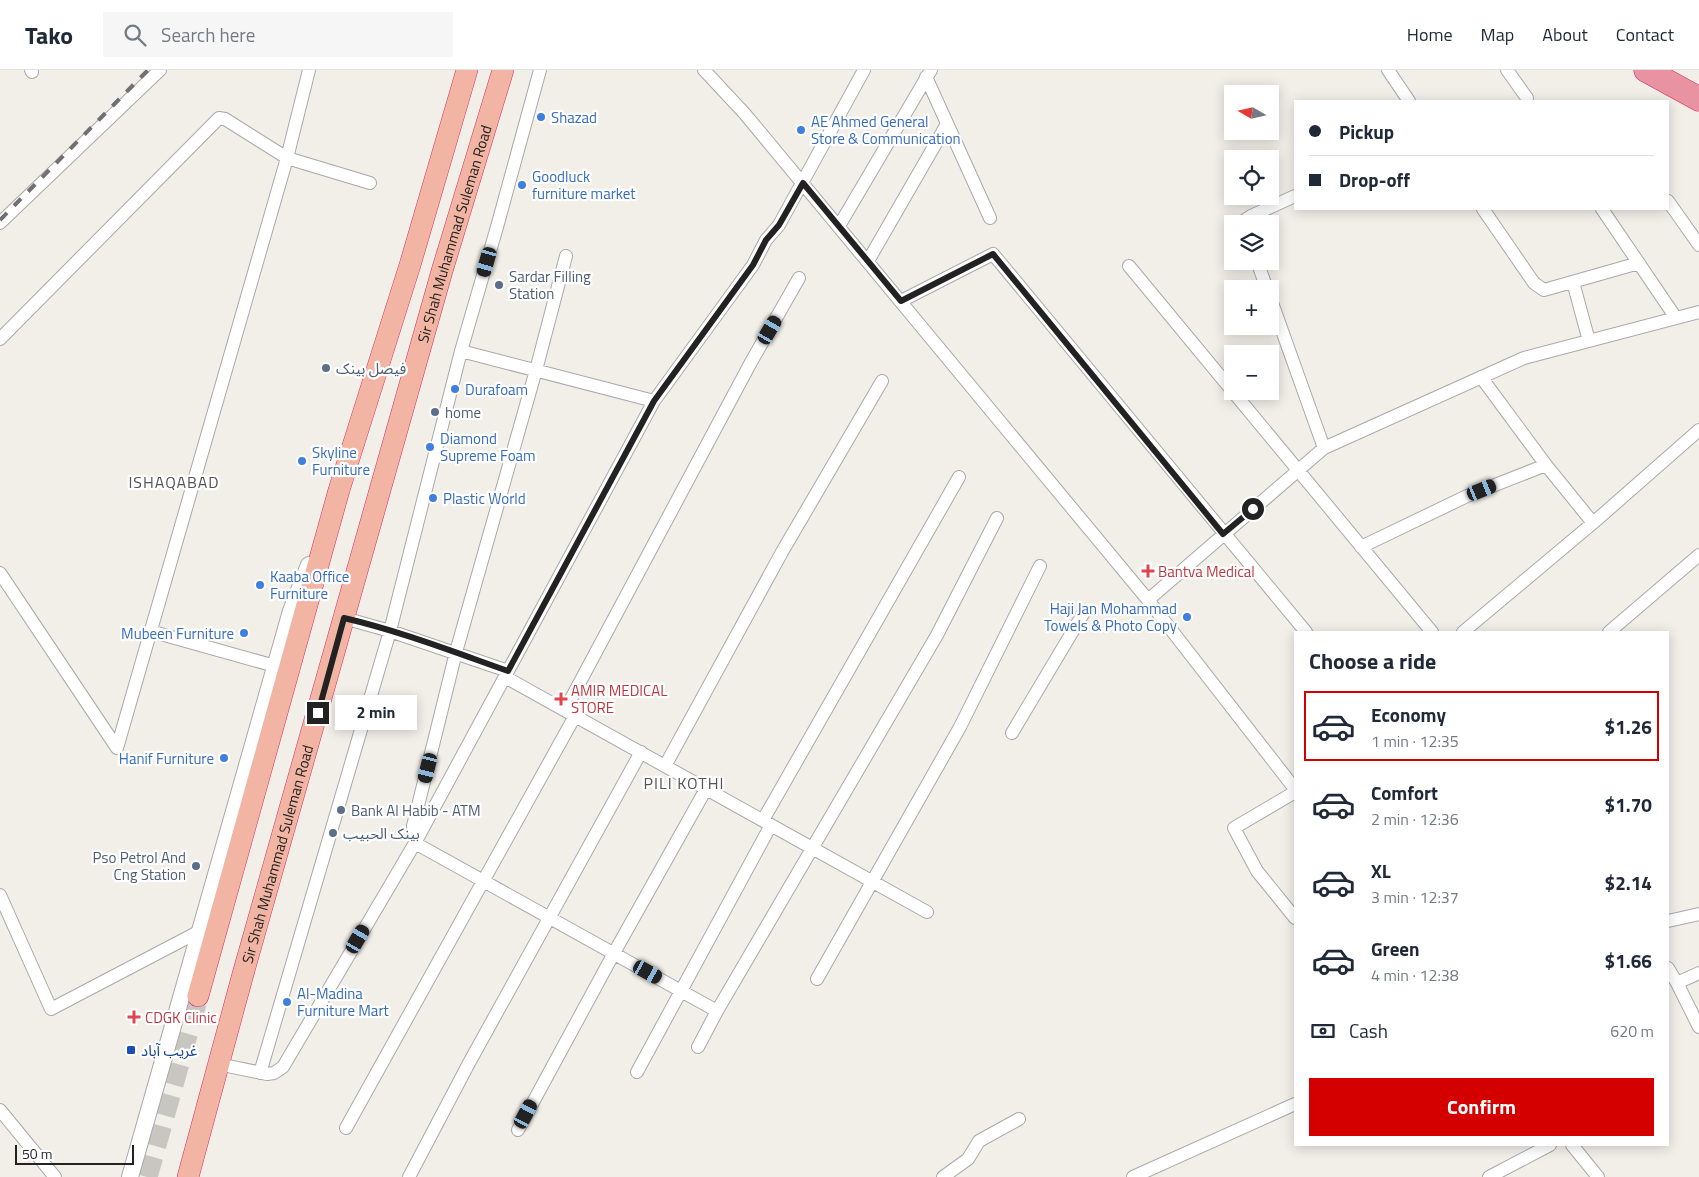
<!DOCTYPE html>
<html lang="en">
<head>
<meta charset="utf-8">
<style>
	:root { --surface:#fff; --page:#f6f6f7; --text:#1f2937; --muted:#747a83; --line:#e0e1e3; --accent:#d40000 }
	body { margin:0; font-family:"Titillium Web","Noto Sans Arabic",sans-serif; background:var(--page); color:var(--text); height:100vh; display:flex; flex-direction:column; font-size:19px; white-space:nowrap }
	* { box-sizing:border-box; margin:0 }
	p { font-size:16px; color:var(--muted) }
	.icon { flex:none; width:28px; height:28px; fill:none; stroke:currentColor; stroke-width:2; stroke-linecap:round; stroke-linejoin:round }
	.map { position:relative; flex:1; overflow:hidden }
	.drawer { position:absolute; left:1294px; top:561px; width:375px; height:515px; display:flex; flex-direction:column; background:var(--surface); border-radius:0px; box-shadow:0 2px 12px #0003 }
	.drawer>* { flex:none }
	.hud { position:absolute; left:1294px; top:30px; width:375px; height:110px; border-radius:0px; box-shadow:0 2px 12px #0003; display:grid; align-content:center; height:110px; padding:0 15px; background:var(--surface) }
	.needle { width:32px; rotate:279deg }
	.tools { position:absolute; left:1224px; top:15px; display:grid; gap:10px }
	.tools a { display:grid; place-items:center; width:55px; height:55px; border-radius:0px; background:var(--surface); box-shadow:0 2px 12px #0003; font-size:25px }
	.scale { position:absolute; left:15px; bottom:12px; width:119px; box-sizing:border-box; padding-left:5px; border:2px solid #222; border-top:0; font-size:14px; line-height:18px; white-space:nowrap; color:#222; -webkit-text-stroke:4px #fff; paint-order:stroke }
	.end { position:absolute; width:22px; height:22px; margin:-11px; border:6px solid #222; background:#fff; box-shadow:0 0 0 2px #fff }
	.from { border-radius:50% }
	.bubble { position:absolute; height:35px; border-radius:0px; background:var(--surface); box-shadow:0 2px 12px #0003; font-size:16px; font-weight:700; line-height:35px; text-align:center }
	.car { position:absolute; width:15px; height:30px; margin:-15px -8px; border-radius:6px; box-shadow:0 0 4px 1px #0007; background:linear-gradient(#222 24%,#8ab4d8 0 40%,#222 0 76%,#8ab4d8 0 86%,#222 0) }
	.hud b { display:flex; align-items:center; gap:18px; height:48px; font-size:19px }
	.hud b+b { border-top:1px solid var(--line) }
	.hud i { width:12px; height:12px; background:var(--text) }
	ul { padding:0; list-style:none }
	li { display:flex; align-items:center; gap:15px; height:70px; margin:0 10px 8px; padding:0 5px; border:2px solid transparent; border-radius:0px }
	li div { flex:1 }
	li b { display:block; font-size:19px }
	li em { font-style:normal; font-weight:700 }
	li.active { border-color:var(--accent) }
	li>.icon { width:45px; height:45px; stroke-width:1.5 }
	h2 { padding:0 15px; font-size:22px; line-height:60px }
	.pay { display:flex; align-items:center; gap:12px; height:55px; padding:0 15px; font-size:19px }
	.pay p { margin-inline-start:auto }
	.cta { display:flex; gap:10px; margin-top:auto; padding:10px 15px }
	.cta a { flex:1; height:58px; border-radius:0px; background:var(--accent); color:#fff; font-size:20px; font-weight:700; line-height:58px; text-align:center }
	header { display:flex; align-items:center; gap:30px; box-sizing:border-box; height:70px; padding:0 25px; background:var(--surface); border-bottom:1px solid var(--line) }
	header strong { font-size:24px }
	nav { display:flex; gap:28px; margin-inline-start:auto; font-size:18px }
	.search { width:350px; height:45px; background:var(--page); display:flex; align-items:center; gap:12px; box-sizing:border-box; padding:0 18px; border-radius:0px; color:var(--muted); font-size:19px }
	.map>svg:first-child { display:block }
</style>
</head>
<body>
<header>
<strong>Tako</strong>
<div class="search"><svg class="icon" aria-label="search" viewBox="0 0 24 24"><circle cx="10" cy="10" r="6"/><path d="M15 15l6 6"/></svg>Search here</div>
<nav><a>Home</a><a>Map</a><a>About</a><a>Contact</a></nav>
</header>
<div class="map">
<svg width="1699" height="1107" viewBox="0 0 1699 1107">
	<rect width="100%" height="100%" fill="#f2efe9"/>
	<g fill="none" stroke-linecap="round" stroke-linejoin="round">
		<path stroke="#c8c6c1" stroke-width="21" stroke-dasharray="21 11" stroke-linecap="butt" d="M147,1107L198,926"/>
		<defs>
			<path id="minor" d="M31,0L32,2
				M704,0L745,44L1148,530L1295,719
				M1388,0L1409,31
				M1507,0L1527,28
				M926,7L990,148
				M1668,131L1699,175
				M1483,139L1534,213L1544,220L1639,193
				M1602,139L1676,248
				M0,153L160,0
				M1244,154L1245,150L1251,146L1295,126
				M839,156L931,0
				M566,186L536,300L456,582L413,756L415,773L717,941
				M868,191L947,54
				M1257,191L1267,219
				M1129,196L1432,562
				M1573,212L1589,271
				M1270,227L1324,378
				M901,231L993,184L1306,562
				M0,269L219,48L225,49L287,88L370,113
				M461,281L654,331
				M1481,307L1546,395L1593,453
				M1361,477L1467,426L1546,395
				M0,503L117,678
				M1148,530L1324,378L1524,288L1699,242
				M344,548L390,561L508,601
				M150,561L275,596
				M1463,562L1593,453L1699,360
				M1609,562L1699,485
				M505,607L927,842
				M565,640L750,294L799,208
				M1012,663L1083,544
				M117,678L287,88L309,0
				M665,696L782,482L882,311
				M1295,722L1234,758L1257,801L1295,848
				M763,750L959,407
				M0,825L51,939L200,861
				M1668,851L1699,844
				M1668,898L1677,913L1699,957
				M817,909L960,657L1040,496
				M1677,913L1699,903
				M698,977L717,941L937,565L997,448
				M218,994L267,1004L274,1003L283,997L415,773L654,331L753,195L766,170L779,155L864,0
				M637,1002L771,755
				M260,1003L390,561L461,281L497,157L540,0
				M0,1040L55,1107
				M346,1058L575,646
				M518,1060L614,883L706,719
				M1572,1075L1598,1107
				M409,1107L469,993L641,682
				M943,1107L968,1089L979,1071L1019,1049
				M1133,1107L1295,1034
				M1489,1107L1550,1075"/>
			<path id="tertiary" d="M130,1107L291,541L309,495"/>
			<g id="trunk">
				<path d="M198,926L339,420L410,195L467,0"/>
				<path id="s1" d="M188,1107L243,904L442,201L503,0"/>
			</g>
			<path id="motorway" d="M1646,0L1699,29"/>
		</defs>
		<use href="#minor" stroke="#a9a9a9" stroke-width="14"/>
		<use href="#tertiary" stroke="#a9a9a9" stroke-width="18"/>
		<use href="#trunk" stroke="#dc2a67" stroke-width="22"/>
		<use href="#motorway" stroke="#dc2a67" stroke-width="25"/>
		<use href="#minor" stroke="#fff" stroke-width="12"/>
		<use href="#tertiary" stroke="#fff" stroke-width="16"/>
		<use href="#trunk" stroke="#f2b4a3" stroke-width="21"/>
		<use href="#motorway" stroke="#e892a2" stroke-width="24"/>
		<path stroke="#707070" stroke-width="4" stroke-dasharray="10 10" stroke-linecap="butt" d="M0,150L148,0"/>
	</g>
	<g fill="none" stroke-linecap="round" stroke-linejoin="round">
		<path stroke="#222" stroke-width="6" d="M318,643L344,548C400,561 454,582 508,601L654,331L753,195L766,170L779,155L803,113L901,231L993,184L1223,464L1253,439"/>
	</g>
	<g fill="#3f7fe0" stroke="#fff" stroke-width="2">
		<circle cx="541" cy="47" r="5"/>
		<circle cx="801" cy="60" r="5"/>
		<circle cx="522" cy="115" r="5"/>
		<circle cx="455" cy="319" r="5"/>
		<circle cx="430" cy="377" r="5"/>
		<circle cx="302" cy="391" r="5"/>
		<circle cx="433" cy="428" r="5"/>
		<circle cx="260" cy="515" r="5"/>
		<circle cx="1187" cy="547" r="5"/>
		<circle cx="244" cy="563" r="5"/>
		<circle cx="224" cy="688" r="5"/>
		<circle cx="287" cy="932" r="5"/>
	</g>
	<g fill="#5c6f8a" stroke="#fff" stroke-width="2">
		<circle cx="499" cy="215" r="5"/>
		<circle cx="326" cy="298" r="5"/>
		<circle cx="435" cy="342" r="5"/>
		<circle cx="341" cy="740" r="5"/>
		<circle cx="333" cy="763" r="5"/>
		<circle cx="196" cy="796" r="5"/>
	</g>
	<g fill="#e0444e" stroke="#fff" stroke-width="2">
		<path d="M1145.5 493.5h5v5h5v5h-5v5h-5v-5h-5v-5h5z"/>
		<path d="M558.5 621.5h5v5h5v5h-5v5h-5v-5h-5v-5h5z"/>
		<path d="M131.5 939.5h5v5h5v5h-5v5h-5v-5h-5v-5h5z"/>
	</g>
	<rect fill="#1a4fb4" stroke="#fff" stroke-width="2" x="126" y="975" width="10" height="10" rx="2.5"/>
	<g text-anchor="middle" dominant-baseline="central" stroke-width="4.5" stroke-linejoin="round" paint-order="stroke">
		<g font-size="15" fill="#366cbe" stroke="#fff" text-anchor="start">
			<text x="551" y="47">Shazad</text>
			<text x="811" y="51">AE Ahmed General<tspan x="811" dy="17">Store &amp; Communication</tspan></text>
			<text x="532" y="106">Goodluck<tspan x="532" dy="17">furniture market</tspan></text>
			<text x="465" y="319">Durafoam</text>
			<text x="440" y="368">Diamond<tspan x="440" dy="17">Supreme Foam</tspan></text>
			<text x="312" y="382">Skyline<tspan x="312" dy="17">Furniture</tspan></text>
			<text x="443" y="428">Plastic World</text>
			<text x="270" y="506">Kaaba Office<tspan x="270" dy="17">Furniture</tspan></text>
			<text x="1177" y="538" text-anchor="end">Haji Jan Mohammad<tspan x="1177" dy="17">Towels &amp; Photo Copy</tspan></text>
			<text x="234" y="563" text-anchor="end">Mubeen Furniture</text>
			<text x="214" y="688" text-anchor="end">Hanif Furniture</text>
			<text x="297" y="923">Al-Madina<tspan x="297" dy="17">Furniture Mart</tspan></text>
		</g>
		<g font-size="15" fill="#222" stroke="#fff">
			<text stroke="none"><textPath href="#s1" startOffset="980">Sir Shah Muhammad Suleman Road</textPath></text>
			<text stroke="none"><textPath href="#s1" startOffset="335">Sir Shah Muhammad Suleman Road</textPath></text>
		</g>
		<g font-size="15" fill="#4e5e75" stroke="#fff" text-anchor="start">
			<text x="509" y="206">Sardar Filling<tspan x="509" dy="17">Station</tspan></text>
			<text x="336" y="298">فیصل بینک</text>
			<text x="445" y="342">home</text>
			<text x="351" y="740">Bank Al Habib - ATM</text>
			<text x="343" y="763">بينک الحبيب</text>
			<text x="186" y="787" text-anchor="end">Pso Petrol And<tspan x="186" dy="17">Cng Station</tspan></text>
		</g>
		<g font-size="15" fill="#be3a42" stroke="#fff" text-anchor="start">
			<text x="1158" y="501">Bantva Medical</text>
			<text x="571" y="620">AMIR MEDICAL<tspan x="571" dy="17">STORE</tspan></text>
			<text x="145" y="947">CDGK Clinic</text>
		</g>
		<g font-size="15" fill="#164399" stroke="#fff" text-anchor="start">
			<text x="141" y="980">غریب آباد</text>
		</g>
		<g font-size="16" letter-spacing="1" fill="#555" stroke="#fff">
			<text x="174" y="412">ISHAQABAD</text>
			<text x="684" y="713">PILI KOTHI</text>
		</g>
	</g>
</svg>
<div class="tools">
<a><svg class="needle" viewBox="-14 -14 28 28"><path d="M0-13l5 13h-10z" fill="#e53935"/><path d="M0 13l5-13h-10z" fill="#747a83"/></svg></a>
<a><svg class="icon" aria-label="locate" viewBox="0 0 24 24"><circle cx="12" cy="12" r="6"/><path d="M12 2v4M12 18v4M2 12h4M18 12h4"/></svg></a>
<a><svg class="icon" aria-label="layers" viewBox="0 0 24 24"><path d="M12 4l9 5-9 5-9-5zM3 14l9 5 9-5"/></svg></a>
<a>+</a>
<a>−</a>
</div>
<div class="scale">50 m</div>
<i class="end from" style="left:1253px;top:439px"></i>
<i class="end" style="left:318px;top:643px"></i>
<div class="bubble" style="left:335px;top:625px;width:82px">2 min</div>
<i class="car" style="left:487px;top:192px;rotate:196deg"></i>
<i class="car" style="left:770px;top:260px;rotate:30deg"></i>
<i class="car" style="left:1482px;top:420px;rotate:68deg"></i>
<i class="car" style="left:428px;top:698px;rotate:194deg"></i>
<i class="car" style="left:358px;top:869px;rotate:30deg"></i>
<i class="car" style="left:648px;top:902px;rotate:119deg"></i>
<i class="car" style="left:526px;top:1044px;rotate:28deg"></i>
<div class="hud">
<b><i class="from"></i>Pickup</b>
<b><i></i>Drop-off</b>
</div>
<section class="drawer">
<h2>Choose a ride</h2>
<ul>
<li class="active"><svg class="icon" aria-label="car" viewBox="0 0 24 24"><path d="M5 17H2v-5l4-1 3-4h7l3 4 3 1v5h-3M9 17h6M6 11h13"/><circle cx="7" cy="17" r="2"/><circle cx="17" cy="17" r="2"/></svg><div><b>Economy</b><p>1 min · 12:35</p></div><em>$1.26</em></li>
<li><svg class="icon" aria-label="car" viewBox="0 0 24 24"><path d="M5 17H2v-5l4-1 3-4h7l3 4 3 1v5h-3M9 17h6M6 11h13"/><circle cx="7" cy="17" r="2"/><circle cx="17" cy="17" r="2"/></svg><div><b>Comfort</b><p>2 min · 12:36</p></div><em>$1.70</em></li>
<li><svg class="icon" aria-label="car" viewBox="0 0 24 24"><path d="M5 17H2v-5l4-1 3-4h7l3 4 3 1v5h-3M9 17h6M6 11h13"/><circle cx="7" cy="17" r="2"/><circle cx="17" cy="17" r="2"/></svg><div><b>XL</b><p>3 min · 12:37</p></div><em>$2.14</em></li>
<li><svg class="icon" aria-label="car" viewBox="0 0 24 24"><path d="M5 17H2v-5l4-1 3-4h7l3 4 3 1v5h-3M9 17h6M6 11h13"/><circle cx="7" cy="17" r="2"/><circle cx="17" cy="17" r="2"/></svg><div><b>Green</b><p>4 min · 12:38</p></div><em>$1.66</em></li>
</ul>
<div class="pay"><svg class="icon" aria-label="cash" viewBox="0 0 24 24"><path d="M3 7h18v10H3z"/><circle cx="12" cy="12" r="2"/></svg>Cash<p>620 m</p></div>
<div class="cta"><a>Confirm</a></div>
</section>
</div>
</body>
</html>
